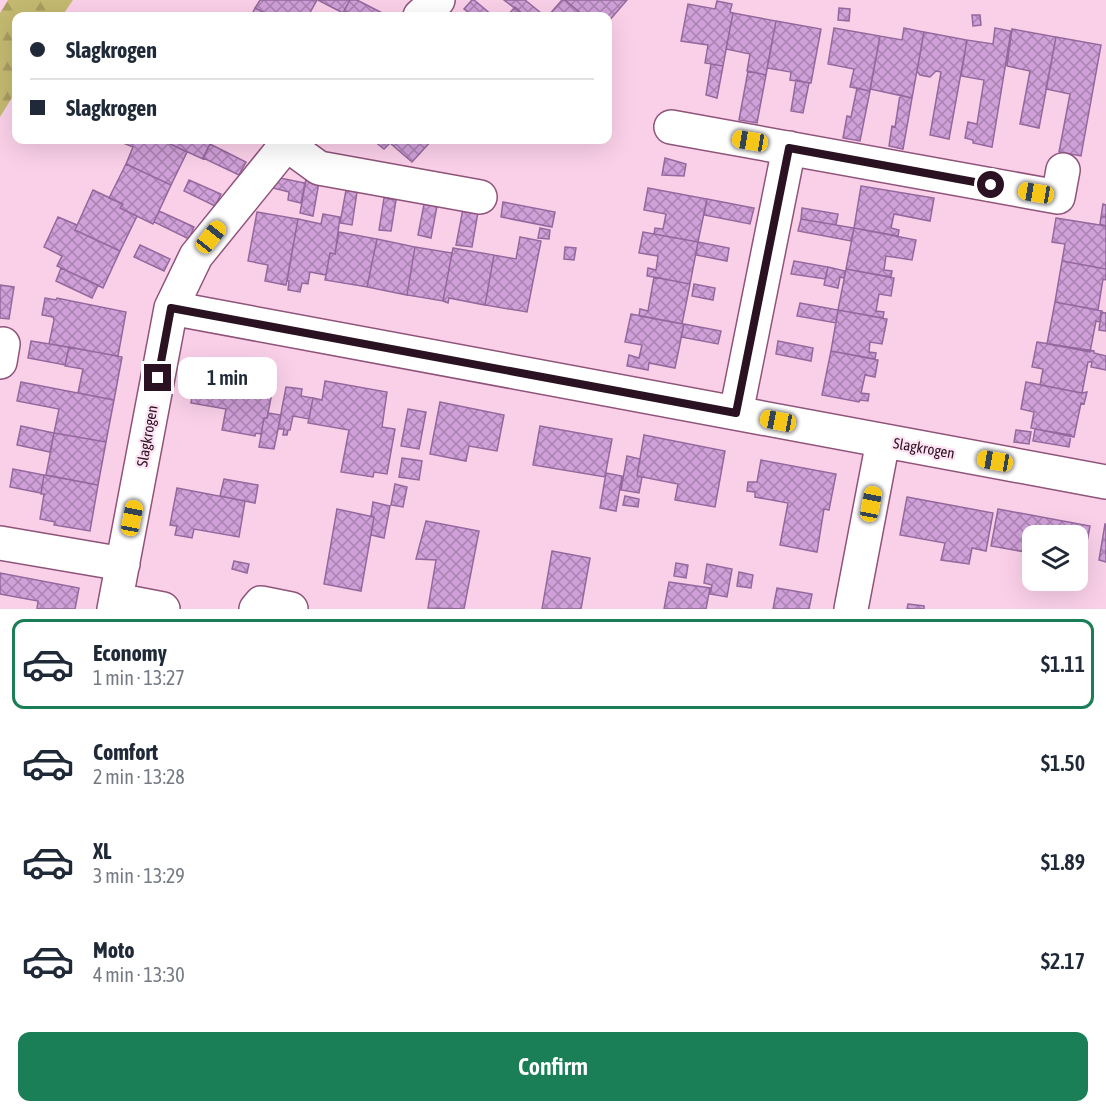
<!DOCTYPE html>
<html lang="en">
<head>
<meta charset="utf-8">
<style>
	:root { --surface:#fff; --page:#f6f6f7; --text:#1f2937; --muted:#747a83; --line:#e0e1e3; --accent:#1a7e56 }
	body { margin:0; font-family:"Asap Condensed",sans-serif; background:var(--page); color:var(--text); height:100vh; display:flex; flex-direction:column; font-size:22px; white-space:nowrap }
	* { box-sizing:border-box; margin:0 }
	p { font-size:20px; color:var(--muted) }
	.icon { flex:none; width:33px; height:33px; fill:none; stroke:currentColor; stroke-width:2; stroke-linecap:round; stroke-linejoin:round }
	.map { position:relative; height:609px; overflow:hidden }
	.panel { display:flex; flex-direction:column; background:var(--surface); flex:1 }
	.panel>* { flex:none }
	.guide { position:absolute; left:12px; top:12px; width:600px; height:132px; border-radius:12px; box-shadow:0 6px 24px #0002; display:grid; align-content:center; height:132px; padding:0 18px; background:var(--surface) }
	.fabs { position:absolute; left:1022px; top:525px; display:grid; gap:12px }
	.fabs a { display:grid; place-items:center; width:66px; height:66px; border-radius:12px; background:var(--surface); box-shadow:0 6px 24px #0002; font-size:30px }
	.end { position:absolute; width:27px; height:27px; margin:-14px; border:8px solid #2a1222; background:#fff; box-shadow:0 0 0 3px #fff }
	.from { border-radius:50% }
	.bubble { position:absolute; height:42px; border-radius:12px; background:var(--surface); box-shadow:0 6px 24px #0002; font-size:20px; font-weight:600; line-height:42px; text-align:center }
	.car { position:absolute; width:18px; height:36px; margin:-18px -9px; border-radius:8px; box-shadow:0 0 4px 2px #0007; background:linear-gradient(#f5c518 24%,#345 0 40%,#f5c518 0 76%,#345 0 86%,#f5c518 0) }
	.guide b { display:flex; align-items:center; gap:21px; height:57px; font-size:22px }
	.guide b+b { border-top:2px solid var(--line) }
	.guide i { width:15px; height:15px; background:var(--text) }
	ul { padding:10px 0 0; list-style:none }
	li { display:flex; align-items:center; gap:18px; height:90px; margin:0 12px 9px; padding:0 6px; border:3px solid transparent; border-radius:12px }
	li div { flex:1 }
	li b { display:block; font-size:22px }
	li em { font-style:normal; font-weight:600 }
	li.selected { border-color:var(--accent) }
	li>.icon { width:54px; height:54px; stroke-width:1.5 }
	.cta { display:flex; gap:12px; margin-top:auto; padding:12px 18px }
	.cta a { flex:1; height:69px; border-radius:12px; background:var(--accent); color:#fff; font-size:24px; font-weight:600; line-height:69px; text-align:center }
	.map>svg:first-child { display:block }
</style>
</head>
<body>
<div class="map">
<svg width="1106" height="609" viewBox="0 0 1106 609">
	<defs>
		<pattern id="forest-firs" width="22" height="20" patternUnits="userSpaceOnUse" patternTransform="scale(1.5)"><rect width="22" height="20" fill="#c3b970"/><path d="M5 1l3.5 6h-7zM16 11l3.5 6h-7z" fill="#a89e61"/></pattern>
		<pattern id="building-cross-hatch" width="8" height="8" patternUnits="userSpaceOnUse" patternTransform="scale(1.5)"><rect width="8" height="8" fill="#d0a0d9"/><path d="M0 0l8 8M0 8l8-8" fill="none" stroke="#a981b0"/></pattern>
	</defs>
	<rect width="100%" height="100%" fill="#fad0e9"/>
	<path fill="url(#forest-firs)" d="M8,0H73L62,16H16V91L0,117V13Z"/>
	<path fill="url(#building-cross-hatch)" stroke="#95689d" stroke-width="1.5" d="M260,0H317L308,16H271L255,8Z
		M318,0H350L343,13Z
		M350,0H357L388,16H355L344,11Z
		M472,0H474L493,16H473L464,9Z
		M504,0H525L541,13L538,16H525Z
		M562,0H565L584,16H548Z
		M565,0H627L608,22V16H584Z
		M717,1L732,4L730,12L733,13L723,66L705,63L708,45L681,41L688,4L715,9Z
		M515,7L525,16H507Z
		M255,8L271,16H251Z
		M839,8L850,9L849,21L838,20Z
		M733,13L776,21L766,75L747,71L750,54L726,49Z
		M972,15H980L981,25L973,26Z
		M776,21L821,29L811,83L790,80L791,72L767,68Z
		M834,28L880,36L870,91L850,87L854,69L828,64Z
		M904,28L924,32L912,98L870,89L880,36L902,40Z
		M995,28L1011,31L992,147L973,143V140L965,138L968,122L977,124L984,80L961,76L967,40L993,44Z
		M1012,29L1056,37L1039,128L1020,124L1030,71L1007,66Z
		M924,32L967,40L949,139L930,135L941,72L936,71L930,77L920,75L917,71Z
		M1056,37L1101,45L1081,156L1059,152L1070,94L1046,89Z
		M711,64L723,66L717,98L706,95Z
		M748,71L766,75L757,123L739,120Z
		M796,80L809,83L803,113L791,111Z
		M857,88L870,91L860,141L843,138L847,116L851,117Z
		M900,95L912,98L903,149L889,146L892,126L895,127Z
		M116,140H173L170,144L187,152L171,185L126,164L133,147Z
		M173,140H212L203,159L170,144Z
		M373,140H432L412,162L390,143L384,149Z
		M210,144L246,162L239,175L203,158Z
		M665,158L686,164L684,176L662,175Z
		M126,164L171,185L153,224L120,208L123,204L109,198Z
		M275,177L305,183L301,203L288,200L289,192L273,188Z
		M306,179L319,182L313,216L300,213Z
		M189,180L221,194L215,206L184,191Z
		M861,186L934,198L930,221L894,214L891,228L899,230L898,236L854,228Z
		M648,188L707,199L698,242L654,234L655,228L663,229L666,214L644,210Z
		M93,190L123,204L120,208L137,216L120,251L75,230Z
		M346,190L357,192L352,225L340,223Z
		M384,198L396,200L391,231L379,230Z
		M707,199L754,208L750,224L704,215Z
		M503,202L555,212L552,227L501,217Z
		M424,204L437,206L431,238L418,235Z
		M1103,204L1106,205V217H1101Z
		M802,208L838,214L836,225L801,219Z
		M463,209L478,212L472,247L456,245Z
		M159,211L194,227L189,239L154,222Z
		M257,212L298,219L286,285L265,281L268,265L248,261Z
		M323,214L340,217L335,254L330,253L326,275L310,272L308,284L302,283L300,292L288,290L289,281H287L298,219L321,224Z
		M58,217L77,225L75,230L120,251L103,288L57,266L62,256L44,247Z
		M1101,217H1106V226L1100,224Z
		M1056,218L1106,226V269L1062,261L1065,244L1052,242Z
		M801,219L854,228L851,241L798,231Z
		M540,228L550,230L549,239L538,238Z
		M854,228L916,240L912,260L886,256L884,270L892,271L891,277L846,269Z
		M339,232L377,239L367,287L325,280L330,253L335,254Z
		M643,232L698,242L690,284L647,276L648,268L656,270L658,256L639,253Z
		M520,237L541,241L527,312L485,305L494,255L516,259Z
		M377,239L415,247L407,295L367,287Z
		M698,242L729,248L727,261L696,255Z
		M140,245L170,259L164,271L134,257Z
		M415,247L452,253L443,301L407,295Z
		M565,247L576,248L574,260L564,259Z
		M453,248L494,255L485,305L449,298L448,303L443,301Z
		M794,261L828,267L825,279L791,274Z
		M1062,261L1106,269V280L1103,279L1098,310L1055,302Z
		M828,267L845,271L844,278L840,277L838,288L824,285Z
		M61,268L98,285L92,298L56,281Z
		M846,269L894,278L891,296L879,294L876,311L884,312L883,318L838,310Z
		M654,277L690,284L682,324L639,316L640,309L648,311Z
		M694,284L715,288L713,300L692,296Z
		M0,285L14,287L9,319L0,318Z
		M45,298L56,300L57,298L126,312L118,356L49,344L54,320L53,317L42,315Z
		M1055,302L1102,311L1100,322L1096,321L1090,352L1047,344Z
		M800,303L838,310L836,323L797,316Z
		M838,310L887,319L882,344L870,342L869,352L876,353L875,359L831,351Z
		M1101,312L1106,313V331L1099,330Z
		M631,314L684,324L675,368L649,363L648,370L627,366L629,355L639,358L642,345L625,342Z
		M684,324L721,331L718,344L681,337Z
		M31,341L69,347L65,365L28,358Z
		M778,341L813,348L811,361L776,354Z
		M1037,342L1094,351V353L1106,356V370L1091,367L1092,362H1088L1082,393L1040,385L1043,369L1032,367Z
		M69,347L122,357L114,400L78,393L83,369L65,366Z
		M831,351L878,360L875,377L865,375L861,393L869,394L868,401L860,400L859,402L822,395Z
		M198,364L275,378L267,418H264L261,434L256,433L255,436L222,430L226,409L191,403Z
		M325,381L387,392L382,427L395,429L387,474L374,472L373,477L341,472L349,430L308,423L313,398L322,400Z
		M21,382L114,400L106,442L54,433L59,409L17,401Z
		M1026,382L1082,393L1087,392L1084,404L1081,403L1074,437L1031,428L1034,412L1021,409Z
		M286,387L302,389L301,396L313,398L309,419L293,416L290,430H288L287,435H283L284,429H278Z
		M440,402L504,415L497,451L469,446L466,461L430,454Z
		M408,409L426,412L419,449L401,446Z
		M268,413L281,415L274,449L259,447L264,418H267Z
		M21,426L54,433L50,452L17,445Z
		M540,426L612,439L605,477L533,465Z
		M1035,429L1071,435L1069,447L1033,441Z
		M1016,430L1031,432L1029,444L1014,442Z
		M54,433L106,442L98,485L46,475Z
		M644,435L725,451L715,507L675,500L678,484L637,476Z
		M627,456L640,459L637,476L642,477L639,493L621,490Z
		M402,458L422,461L419,480L399,477Z
		M761,460L836,474L829,510L824,509L817,552L780,545L788,503L755,497V492L747,491L748,482H757Z
		M13,469L44,475L41,493L10,487Z
		M606,473L622,476L616,511L600,508Z
		M44,475L98,485L90,531L54,525L55,522L40,519L44,494H41Z
		M224,479L258,485L255,503L220,496Z
		M395,484L407,487L403,507L391,505Z
		M177,488L245,501L239,537L194,529L192,538L175,535L177,526L170,525Z
		M625,496L639,499L638,507L623,505Z
		M907,497L993,513L986,551L972,548L969,564L941,560L945,543L900,535Z
		M373,502L390,506L384,538L371,535L374,517L371,516Z
		M337,509L374,517L361,591L324,584Z
		M998,509L1090,526L1083,563L1077,562V536H1032V579L1027,578L1031,553L991,546Z
		M426,521L479,531L464,609L428,608L436,560L416,559Z
		M1105,524H1106V562L1099,560Z
		M552,551L590,558L581,609H542Z
		M234,561L249,564L247,573L232,569Z
		M676,563L688,565L686,578L674,576Z
		M707,564L732,569L727,597L710,594L712,585L704,583Z
		M739,572L753,575L751,588L737,586Z
		M0,573L79,588L75,609H37L38,601L0,594Z
		M1041,580H1065L1064,585Z
		M669,582L710,588L706,609H664Z
		M777,588L812,594L809,609H773Z
		M908,604L924,606V609H907Z"/>
	<g fill="none" stroke-linecap="round" stroke-linejoin="round">
		<defs>
			<path id="minor" d="M420,16L438,0
				M671,127L1058,197L1063,170
				M286,144L319,168L480,197
				M171,308L1106,482
				M0,362L3,344
				M736,413L789,148
				M0,543L123,564
				M116,600L163,609
				M114,609L171,308L196,256L290,140
				M256,609L261,603L291,609
				M851,609L883,441"/>
		</defs>
		<use href="#minor" stroke="#8f537a" stroke-width="36"/>
		<use href="#minor" stroke="#fff" stroke-width="33"/>
	</g>
	<g fill="none" stroke-linecap="round" stroke-linejoin="round">
		<path stroke="#2a1222" stroke-width="8" d="M158,378L171,308L736,413L789,148L991,185"/>
	</g>
	<g text-anchor="middle" dominant-baseline="central" stroke-width="4.5" stroke-linejoin="round" paint-order="stroke">
		<g font-size="15" fill="#2a1222" stroke="#fee2f3">
			<text transform="translate(147 436) rotate(-80)">Slagkrogen</text>
			<text transform="translate(924 448) rotate(10)">Slagkrogen</text>
		</g>
	</g>
</svg>
<div class="fabs">
<a><svg class="icon" aria-label="layers" viewBox="0 0 24 24"><path d="M12 4l9 5-9 5-9-5zM3 14l9 5 9-5"/></svg></a>
</div>
<i class="end from" style="left:991px;top:185px"></i>
<i class="end" style="left:158px;top:378px"></i>
<div class="bubble" style="left:178px;top:357px;width:99px">1 min</div>
<i class="car" style="left:750px;top:141px;rotate:280deg"></i>
<i class="car" style="left:1036px;top:193px;rotate:280deg"></i>
<i class="car" style="left:211px;top:237px;rotate:39deg"></i>
<i class="car" style="left:778px;top:421px;rotate:281deg"></i>
<i class="car" style="left:995px;top:461px;rotate:280deg"></i>
<i class="car" style="left:871px;top:504px;rotate:11deg"></i>
<i class="car" style="left:132px;top:518px;rotate:11deg"></i>
<div class="guide">
<b><i class="from"></i>Slagkrogen</b>
<b><i></i>Slagkrogen</b>
</div>
</div>
<section class="panel">
<ul>
<li class="selected"><svg class="icon" aria-label="car" viewBox="0 0 24 24"><path d="M5 17H2v-5l4-1 3-4h7l3 4 3 1v5h-3M9 17h6M6 11h13"/><circle cx="7" cy="17" r="2"/><circle cx="17" cy="17" r="2"/></svg><div><b>Economy</b><p>1 min · 13:27</p></div><em>$1.11</em></li>
<li><svg class="icon" aria-label="car" viewBox="0 0 24 24"><path d="M5 17H2v-5l4-1 3-4h7l3 4 3 1v5h-3M9 17h6M6 11h13"/><circle cx="7" cy="17" r="2"/><circle cx="17" cy="17" r="2"/></svg><div><b>Comfort</b><p>2 min · 13:28</p></div><em>$1.50</em></li>
<li><svg class="icon" aria-label="car" viewBox="0 0 24 24"><path d="M5 17H2v-5l4-1 3-4h7l3 4 3 1v5h-3M9 17h6M6 11h13"/><circle cx="7" cy="17" r="2"/><circle cx="17" cy="17" r="2"/></svg><div><b>XL</b><p>3 min · 13:29</p></div><em>$1.89</em></li>
<li><svg class="icon" aria-label="car" viewBox="0 0 24 24"><path d="M5 17H2v-5l4-1 3-4h7l3 4 3 1v5h-3M9 17h6M6 11h13"/><circle cx="7" cy="17" r="2"/><circle cx="17" cy="17" r="2"/></svg><div><b>Moto</b><p>4 min · 13:30</p></div><em>$2.17</em></li>
</ul>
<div class="cta"><a>Confirm</a></div>
</section>
</body>
</html>
